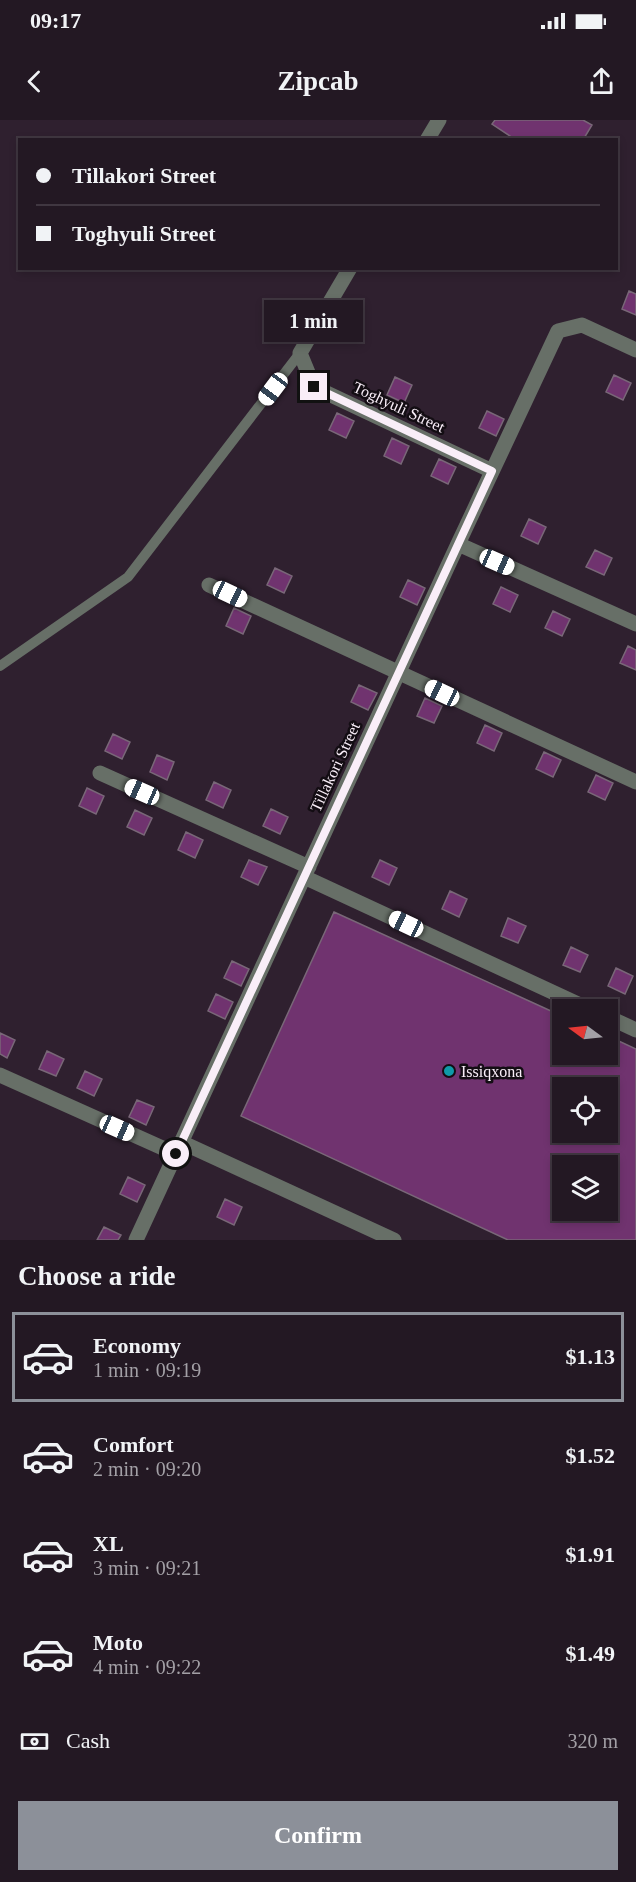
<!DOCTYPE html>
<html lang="en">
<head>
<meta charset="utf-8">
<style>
	:root { --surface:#231823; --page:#2b212b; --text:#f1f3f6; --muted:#a3a0a6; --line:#403741; --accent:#8c9099 }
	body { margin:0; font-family:Georgia,serif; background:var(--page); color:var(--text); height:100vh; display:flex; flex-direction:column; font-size:22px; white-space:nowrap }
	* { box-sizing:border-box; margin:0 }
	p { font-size:20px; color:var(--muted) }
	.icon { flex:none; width:33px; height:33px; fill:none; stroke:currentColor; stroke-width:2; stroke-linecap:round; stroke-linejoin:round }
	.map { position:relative; height:1120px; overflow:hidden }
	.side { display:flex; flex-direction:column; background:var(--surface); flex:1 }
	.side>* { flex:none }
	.guide { position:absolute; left:18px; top:18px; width:600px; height:132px; border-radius:0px; box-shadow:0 3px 9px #0003,0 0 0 2px var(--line); display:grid; align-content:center; height:132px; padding:0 18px; background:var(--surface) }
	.needle { width:39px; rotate:285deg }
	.fabs { position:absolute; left:552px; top:879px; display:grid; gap:12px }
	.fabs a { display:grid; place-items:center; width:66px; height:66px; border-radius:0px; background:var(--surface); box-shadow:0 3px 9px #0003,0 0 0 2px var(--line); font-size:30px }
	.end { position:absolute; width:27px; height:27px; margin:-14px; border:8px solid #f9eef8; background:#111; box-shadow:0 0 0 3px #111 }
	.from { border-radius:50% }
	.bubble { position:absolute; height:42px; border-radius:0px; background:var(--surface); box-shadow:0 3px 9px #0003,0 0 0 2px var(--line); font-size:20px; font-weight:700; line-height:42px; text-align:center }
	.car { position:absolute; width:18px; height:36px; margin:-18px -9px; border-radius:8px; box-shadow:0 0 4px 2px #0007; background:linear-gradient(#fff 24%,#345 0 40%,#fff 0 76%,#345 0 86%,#fff 0) }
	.guide b { display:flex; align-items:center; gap:21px; height:57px; font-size:22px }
	.guide b+b { border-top:2px solid var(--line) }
	.guide i { width:15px; height:15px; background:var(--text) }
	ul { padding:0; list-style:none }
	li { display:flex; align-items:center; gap:18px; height:90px; margin:0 12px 9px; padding:0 6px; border:3px solid transparent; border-radius:0px }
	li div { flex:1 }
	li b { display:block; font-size:22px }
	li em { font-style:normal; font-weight:700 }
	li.active { border-color:var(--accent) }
	li>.icon { width:54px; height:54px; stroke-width:1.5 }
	h2 { padding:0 18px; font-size:27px; line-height:72px }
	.pay { display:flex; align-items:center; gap:15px; height:66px; padding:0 18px; font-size:22px }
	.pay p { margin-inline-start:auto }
	.action { display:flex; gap:12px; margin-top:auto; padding:12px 18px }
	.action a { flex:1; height:69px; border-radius:0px; background:var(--accent); color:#fff; font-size:24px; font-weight:700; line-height:69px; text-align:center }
	.status { display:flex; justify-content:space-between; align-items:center; height:42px; padding:0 30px; background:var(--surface); direction:ltr }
	.status svg { height:16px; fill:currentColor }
	header { display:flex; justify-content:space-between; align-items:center; height:78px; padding:0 18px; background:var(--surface); font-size:27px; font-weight:700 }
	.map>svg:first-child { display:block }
</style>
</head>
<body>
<div class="status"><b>09:17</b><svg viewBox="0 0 49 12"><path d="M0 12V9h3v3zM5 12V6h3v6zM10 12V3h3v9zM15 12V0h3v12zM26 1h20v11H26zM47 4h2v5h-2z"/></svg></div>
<header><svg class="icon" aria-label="back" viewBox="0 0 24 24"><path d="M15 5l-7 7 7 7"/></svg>Zipcab<svg class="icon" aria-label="share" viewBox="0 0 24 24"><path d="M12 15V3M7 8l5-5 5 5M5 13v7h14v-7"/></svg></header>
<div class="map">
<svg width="636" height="1120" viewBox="0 0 636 1120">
	<rect width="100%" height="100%" fill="#2f202f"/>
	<path fill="#70336f" stroke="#796778" stroke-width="1.5" fill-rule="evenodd" d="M495,0H583L592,5L583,20H516L492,4Z
		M629,171L636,174V195L622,189Z
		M614,255L631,263L623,280L606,272Z
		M395,257L412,265L404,283L387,275Z
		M487,291L504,299L496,316L479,308Z
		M337,293L354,301L346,318L329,310Z
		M392,318L409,326L401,344L384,336Z
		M439,339L456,347L448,364L431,356Z
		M529,399L546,407L538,424L521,416Z
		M595,430L612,438L604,455L586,447Z
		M275,448L292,456L284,473L267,465Z
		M408,460L425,468L417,485L400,477Z
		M501,467L518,475L510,492L493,484Z
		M234,488L251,496L243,514L226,506Z
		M553,491L570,499L562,516L545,508Z
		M628,526L636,530V550L620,543Z
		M359,565L377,573L368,590L351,582Z
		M425,578L442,586L434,603L417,596Z
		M485,605L502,613L494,631L477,623Z
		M113,614L130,622L122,639L105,631Z
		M544,632L561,640L553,657L536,649Z
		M157,635L174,642L167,660L150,652Z
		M596,655L613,663L605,680L588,672Z
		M214,662L231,670L223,688L206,680Z
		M87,668L104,676L96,694L79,686Z
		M271,689L288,697L280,714L263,706Z
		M135,690L152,698L144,715L127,707Z
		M186,712L203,720L195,738L178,730Z
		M249,740L267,747L258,765L241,757Z
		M380,740L397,748L389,765L372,757Z
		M450,771L467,779L459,797L442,789Z
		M334,792L562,896V934H608V916L636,929V1120H508L241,996ZM562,968H608V1012H562ZM562,1046H608V1090H562Z
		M508,798L526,806L518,823L501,816Z
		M571,827L588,835L580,852L563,845Z
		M232,841L249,849L241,866L224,858Z
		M616,848L633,856L625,874L608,866Z
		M216,874L233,882L225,899L208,891Z
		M0,913L15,920L7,938L0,934Z
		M47,931L64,939L56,956L39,949Z
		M85,951L102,959L94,976L77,968Z
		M137,980L154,987L146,1005L129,997Z
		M128,1057L145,1065L137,1082L120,1074Z
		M225,1079L242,1087L234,1105L217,1097Z
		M104,1107L121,1115L118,1120H97Z"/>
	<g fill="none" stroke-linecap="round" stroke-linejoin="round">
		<path stroke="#676f67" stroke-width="10" d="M0,546L128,457L300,233"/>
		<path stroke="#676f67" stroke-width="15" d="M427,20L439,0
			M350,148L300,233L314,267L492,351
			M458,424L636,504
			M209,465L636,662
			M100,653L309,747
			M304,757L591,890
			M608,897L636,910
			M0,955L176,1034
			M181,1022L394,1120
			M136,1120L458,424L558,211L582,205L636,230"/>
	</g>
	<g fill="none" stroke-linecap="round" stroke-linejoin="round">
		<path stroke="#f9eef8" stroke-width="8" d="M176,1034L492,351L314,267"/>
	</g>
	<circle fill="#0f9aa8" stroke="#130d13" stroke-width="2" cx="449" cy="951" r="6"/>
	<g text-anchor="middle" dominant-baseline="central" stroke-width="5" stroke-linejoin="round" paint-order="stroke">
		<g font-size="16" fill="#f9eef8" stroke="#130d13">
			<text transform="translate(399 287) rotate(25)">Toghyuli Street</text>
			<text transform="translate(335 647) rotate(-65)">Tillakori Street</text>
		</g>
		<g font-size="16" fill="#f9eef8" stroke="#130d13" text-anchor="start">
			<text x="461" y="951">Issiqxona</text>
		</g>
	</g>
</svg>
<div class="fabs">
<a><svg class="needle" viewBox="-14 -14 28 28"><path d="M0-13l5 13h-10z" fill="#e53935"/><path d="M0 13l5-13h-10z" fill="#a3a0a6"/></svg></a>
<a><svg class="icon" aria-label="locate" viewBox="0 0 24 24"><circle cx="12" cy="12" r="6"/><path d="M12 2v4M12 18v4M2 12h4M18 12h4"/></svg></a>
<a><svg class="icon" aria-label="layers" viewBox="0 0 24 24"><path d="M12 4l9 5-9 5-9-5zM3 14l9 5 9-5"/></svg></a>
</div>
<i class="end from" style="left:176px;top:1034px"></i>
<i class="end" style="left:314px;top:267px"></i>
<div class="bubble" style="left:264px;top:180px;width:99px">1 min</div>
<i class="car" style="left:273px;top:269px;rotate:217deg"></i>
<i class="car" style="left:497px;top:442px;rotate:114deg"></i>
<i class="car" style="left:230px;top:474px;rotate:115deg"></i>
<i class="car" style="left:442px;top:573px;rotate:295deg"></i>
<i class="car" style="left:142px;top:672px;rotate:294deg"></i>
<i class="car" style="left:406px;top:804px;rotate:295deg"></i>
<i class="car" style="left:117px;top:1008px;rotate:114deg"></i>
<div class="guide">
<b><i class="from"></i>Tillakori Street</b>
<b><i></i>Toghyuli Street</b>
</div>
</div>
<section class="side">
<h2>Choose a ride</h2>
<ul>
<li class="active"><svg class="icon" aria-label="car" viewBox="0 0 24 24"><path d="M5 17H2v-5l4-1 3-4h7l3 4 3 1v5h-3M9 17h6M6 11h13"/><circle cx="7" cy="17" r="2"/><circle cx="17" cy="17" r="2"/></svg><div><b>Economy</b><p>1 min · 09:19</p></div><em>$1.13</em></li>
<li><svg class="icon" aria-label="car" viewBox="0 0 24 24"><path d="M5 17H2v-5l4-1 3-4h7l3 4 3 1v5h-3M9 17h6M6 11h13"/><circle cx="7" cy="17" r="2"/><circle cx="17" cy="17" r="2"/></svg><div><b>Comfort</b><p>2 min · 09:20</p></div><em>$1.52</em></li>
<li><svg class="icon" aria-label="car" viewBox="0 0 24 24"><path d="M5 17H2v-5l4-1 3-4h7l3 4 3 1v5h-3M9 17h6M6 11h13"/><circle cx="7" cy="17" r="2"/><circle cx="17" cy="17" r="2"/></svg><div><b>XL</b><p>3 min · 09:21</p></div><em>$1.91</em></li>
<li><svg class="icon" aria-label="car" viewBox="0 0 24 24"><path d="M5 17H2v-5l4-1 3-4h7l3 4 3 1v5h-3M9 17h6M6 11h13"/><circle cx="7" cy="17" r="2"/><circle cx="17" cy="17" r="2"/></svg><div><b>Moto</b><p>4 min · 09:22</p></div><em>$1.49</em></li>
</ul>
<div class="pay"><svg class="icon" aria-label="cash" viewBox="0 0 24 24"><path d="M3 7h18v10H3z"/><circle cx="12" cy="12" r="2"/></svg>Cash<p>320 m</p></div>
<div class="action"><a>Confirm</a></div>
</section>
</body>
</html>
